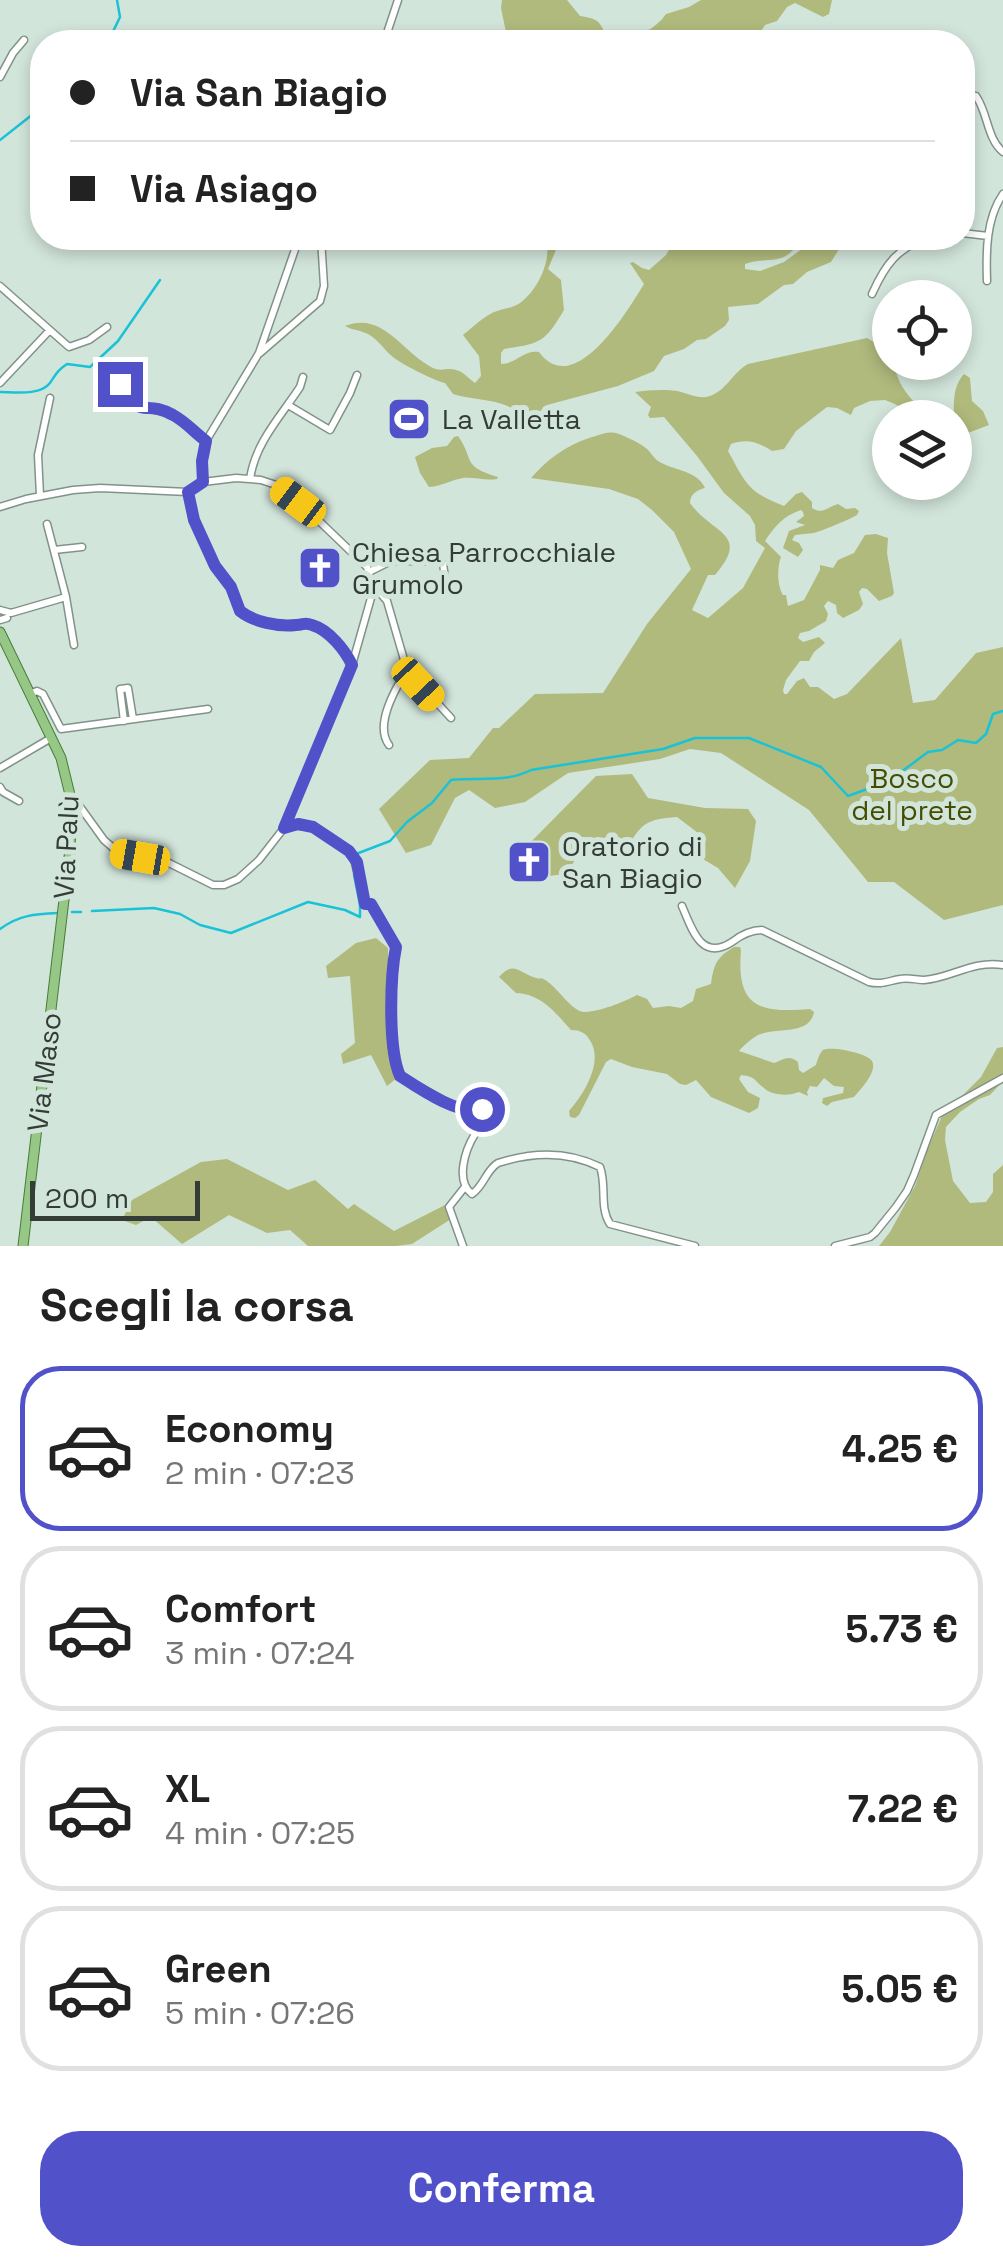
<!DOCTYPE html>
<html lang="it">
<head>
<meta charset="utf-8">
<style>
	:root { --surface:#fff; --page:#f6f6f6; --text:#222; --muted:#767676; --line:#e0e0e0; --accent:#5152c9 }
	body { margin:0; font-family:"Space Grotesk",sans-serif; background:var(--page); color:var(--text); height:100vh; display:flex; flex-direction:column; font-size:38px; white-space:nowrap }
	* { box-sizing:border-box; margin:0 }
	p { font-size:32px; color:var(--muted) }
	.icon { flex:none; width:55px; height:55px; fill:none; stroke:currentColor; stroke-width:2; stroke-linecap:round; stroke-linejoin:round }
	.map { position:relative; height:1246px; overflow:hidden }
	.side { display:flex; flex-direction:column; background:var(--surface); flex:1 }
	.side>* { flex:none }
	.top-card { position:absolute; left:30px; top:30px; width:945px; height:220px; border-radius:40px; box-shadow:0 5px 15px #0003; display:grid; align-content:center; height:220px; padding:0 40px; background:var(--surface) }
	.buttons { position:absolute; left:872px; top:280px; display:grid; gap:20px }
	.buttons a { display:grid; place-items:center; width:100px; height:100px; border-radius:50%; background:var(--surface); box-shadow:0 5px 15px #0003; font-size:50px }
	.scale { position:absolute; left:30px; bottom:25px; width:170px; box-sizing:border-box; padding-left:10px; border:5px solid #343c37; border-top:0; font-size:28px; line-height:35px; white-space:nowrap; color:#343c37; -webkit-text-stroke:8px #d2e5db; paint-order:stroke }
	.end { position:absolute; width:45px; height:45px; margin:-22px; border:12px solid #5152c9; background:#fff; box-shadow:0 0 0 5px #fff }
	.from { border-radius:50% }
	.car { position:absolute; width:30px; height:60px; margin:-30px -15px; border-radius:12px; box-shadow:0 0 8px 2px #0007; background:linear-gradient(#f5c518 24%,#345 0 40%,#f5c518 0 76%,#345 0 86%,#f5c518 0) }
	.top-card b { display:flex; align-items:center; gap:35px; height:95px; font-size:38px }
	.top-card b+b { border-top:2px solid var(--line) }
	.top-card i { width:25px; height:25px; background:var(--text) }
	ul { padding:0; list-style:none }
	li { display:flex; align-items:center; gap:30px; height:165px; margin:0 20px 15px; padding:0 20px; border:5px solid var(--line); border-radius:40px }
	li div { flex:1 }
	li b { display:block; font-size:38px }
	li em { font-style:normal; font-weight:700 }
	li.on { border-color:var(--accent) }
	li>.icon { width:90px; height:90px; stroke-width:1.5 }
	h2 { padding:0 40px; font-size:45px; line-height:120px }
	.primary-button { display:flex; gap:20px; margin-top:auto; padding:20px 40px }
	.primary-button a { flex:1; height:115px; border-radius:40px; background:var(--accent); color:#fff; font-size:40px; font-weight:700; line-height:115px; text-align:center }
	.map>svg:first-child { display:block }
</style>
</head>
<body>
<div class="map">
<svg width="1003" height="1246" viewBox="0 0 1003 1246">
	<rect width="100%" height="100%" fill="#d2e5db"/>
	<path fill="#b0ba7d" d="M502,0H567L580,16C597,19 599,19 606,36C629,41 653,33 666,14L689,7L701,0H832L829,14L823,17L795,3L787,7L777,21L765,25L754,42H556L545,33L539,42H521L506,32L501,8Z
		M546,238H566L558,245L548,269L561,280L564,310C544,344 540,343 504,349L501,353V364C516,364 523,350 539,352C574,400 627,312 644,284L630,263L633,262L642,268L649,270L666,255L670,248V241L660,238H786L793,250C780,265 762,257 745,264V269L760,271L784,262L817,238H846L831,262L807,272L793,284L784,285L758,304L728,307L729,320L725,326L706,339L697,340L684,349L664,356L654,371L618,386L547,405L543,407L540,413C519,420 519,409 502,404C487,399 469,399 453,394L445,383C435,381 401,364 393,357C384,350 378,339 368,334C360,330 352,330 345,326C384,311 402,353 433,368C442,372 447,367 456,370C463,371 469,379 475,383L481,376L479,356L463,335C473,327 485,315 497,311C505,308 513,308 520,303C539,289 552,259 546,238Z
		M867,338L874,342H890V362L894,363C897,386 914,406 935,417H914L895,404L885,400L870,401L854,408L851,415L837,408L827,407L796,431L784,449L772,451C758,442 747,438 731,444L728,451C746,484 748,492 784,506L796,494L802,492L812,502V508C823,515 827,507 838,504L846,509L855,508L859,511L857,515C851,519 821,531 814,533C808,534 801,534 795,535L792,540L799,543L803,550L798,557L783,548L789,531L805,525L796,522L804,516L803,512L801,510C783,516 775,526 765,541L781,557C777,567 777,585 783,595H786L788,606L804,600L820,570V565L833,568L838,560L854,553L865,535L876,534L888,538L887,553L894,593L892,596L879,601L867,589L862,588L859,592L863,604L859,610L843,618L837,613L836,605L828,601L824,606L828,614L826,621L809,631L800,633L798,638L803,642L819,637L825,643L814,652L809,661H800L786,680L783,690L784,694H787L797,681L804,678L810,687H818L834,699L847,694L901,638L913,703L935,700L976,653L1003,647V905L944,920L894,882H868L809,810L721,753L690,749L660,759L568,773L525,802L495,808L469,790L455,798L431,845L406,853L379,809L430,760L469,758L493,728H499L535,694L603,693L647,624L691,569L674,532L652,510L638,499L609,489L531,478C548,459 565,446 589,438C601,435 607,430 619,434C629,438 640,443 647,449C650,452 655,459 658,461C674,471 697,470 705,488C697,490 690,494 690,503C713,535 751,533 715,575H708L692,610L708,618L743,588L765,548L756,541L755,525L750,516L724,493L697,456L664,417L650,418L648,415L651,407L635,392C648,390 664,389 677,391C688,393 699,400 710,396C727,390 732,373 748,364Z
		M964,374L970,378L972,401L983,411L989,425L960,436H955C955,416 949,390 964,374Z
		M458,436C475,460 461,466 498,477L497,479C485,481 475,477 463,478C451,480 442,486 429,487L420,473L415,457L432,448L447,446L454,437Z
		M632,774L648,798L705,808L748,809L756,821L750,861L735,888L718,868L701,858L706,839L677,817C647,819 641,823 627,849L599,843L582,847L572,865L565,874L548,876L546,850L540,846L517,856L596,776Z
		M376,938L388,948L391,1049L397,1078L387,1086L371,1055L343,1064L341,1054L355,1043L350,976L328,978L326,966L356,943Z
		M734,947H740L741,950C736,1008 760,1013 810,1009L814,1012C810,1036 775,1027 758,1035C751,1039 743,1046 739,1051L774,1063C783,1060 789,1054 798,1062L799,1070L803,1073L816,1065C817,1061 820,1052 823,1050C831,1046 867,1053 872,1061C878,1071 860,1090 854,1097L832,1102L827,1106L822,1103L823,1098L843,1093L844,1087L834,1086L824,1078L817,1087L810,1086L807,1092L808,1096L799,1092C790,1096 772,1096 764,1088C753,1080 757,1077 741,1075L739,1079L748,1092L760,1098L758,1108L749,1113L711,1097L696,1080L686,1085L680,1084L667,1074L632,1067L611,1059L606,1062L579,1115L575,1118L570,1117L569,1111C583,1095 603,1064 591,1042C586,1033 581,1030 571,1030C555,1012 541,994 516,993L499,977C513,962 516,970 533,977C544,981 538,975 548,982C558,989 573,1012 584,1012C599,1012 624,1002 637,995L647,999L653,1008L669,1006L681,1008L693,1001L696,989L711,984C714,964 716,958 734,947Z
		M1003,1047V1081L990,1095L979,1099L960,1112L946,1127L945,1140L953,1181L970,1203L986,1202L993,1192V1174L1003,1165V1246H879L890,1232L915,1186L928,1148L942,1116L981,1077L997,1048Z
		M227,1159L288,1190L315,1180L348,1209L354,1204L394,1231L445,1205L451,1219L412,1244L396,1246H308L290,1230L267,1233L229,1215L182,1244L151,1217L136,1225L122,1220L132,1200L201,1162Z"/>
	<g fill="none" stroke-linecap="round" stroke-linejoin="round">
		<path stroke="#1ac2d6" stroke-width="2.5" d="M108,42L120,17L117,0
			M0,140L42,107
			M0,392C14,392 40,396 50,383C56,374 58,370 67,364L90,367L118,341L160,280
			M356,854L390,841L407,822L432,803L451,780C478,777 506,783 531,770L663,749L695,738H749L821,767L848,796L889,781L928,752L942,750L958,740L976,743L986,734L993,714L1003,711
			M92,911L154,908L180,914L200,925L231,933L308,902L345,910L360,917V905L354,875
			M72,912H81
			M0,929C19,915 35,914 58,913"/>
		<defs>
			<path id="minor" d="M384,42L398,0
				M0,77L13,53L24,40
				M962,95L976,96C988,113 987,139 1003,152
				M962,233L988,236
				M987,281C986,252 986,218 1003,194
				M0,286L69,347L89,340L107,327
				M872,294C885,265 898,246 930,238
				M260,353L320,301L324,286L321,238
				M112,376L135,406L170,413L206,441
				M0,383L49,331
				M288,405L330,430L350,393L357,375
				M250,479C255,443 281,416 300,387L303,377
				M188,492L194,520L215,566L231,587L241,611C254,621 278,627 295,625C302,625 305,623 311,624C328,629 345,649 351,664
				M40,496L38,455L50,398
				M0,507L26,499L73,490L100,488L188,492L203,482L202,461L206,441L259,353L299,238
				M54,550L82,547
				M369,572L391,561H438L443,563L446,587
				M372,590L381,594L387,601L407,670L451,718
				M66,597L74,645
				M0,610L11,613L66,597L47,524
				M0,620L7,618
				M30,694L37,691L43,694L61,729L208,709
				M124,721L120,689L128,688L133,719
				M389,745C374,725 395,689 407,670
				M0,768L51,738
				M0,787L3,792L19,801
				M72,803L78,804L104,840L120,854L167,862L213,885H224L238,879L259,860L284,828L352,665L371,598V581L367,567L317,519L276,485L261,480L236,478L203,482
				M285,827C313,821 333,837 353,855L365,904H371L396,947L392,965V1047L400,1076L459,1109L474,1111L493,1108
				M682,906C692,929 701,962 732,942C741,935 751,930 762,930L869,982C882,985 888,981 900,979C908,977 916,980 924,980C951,978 973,960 1003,965
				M494,1109C491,1119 481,1124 475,1134C465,1150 455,1181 472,1194C484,1186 486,1170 498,1163C532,1152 568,1151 600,1167C607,1186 599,1207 610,1224L695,1246
				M463,1246L449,1207L464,1188
				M835,1246L870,1237L875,1233L896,1207L907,1191L914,1175L936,1115L1003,1078"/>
			<path id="major" d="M0,632L61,758L72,803L70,849L23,1246"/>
		</defs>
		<use href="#minor" stroke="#819389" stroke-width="9"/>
		<use href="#major" stroke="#467e36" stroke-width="11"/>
		<use href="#minor" stroke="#fff" stroke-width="6"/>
		<use href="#major" stroke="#96c786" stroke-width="9"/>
	</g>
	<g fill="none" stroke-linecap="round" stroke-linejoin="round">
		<path stroke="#5152c9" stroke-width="12" d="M120,384C141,423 144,398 173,415C185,421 195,433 206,441L202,461L203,482L188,492L194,520L215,566L231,587L240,611C254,622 278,627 296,625C304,625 304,622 312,625C329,630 345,650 352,665L284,828L298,824L313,827L349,851L357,862L365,904H371L396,947C390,977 388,1049 400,1076C420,1089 459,1116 482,1109"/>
	</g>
	<defs>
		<symbol id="stadium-square" viewBox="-11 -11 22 22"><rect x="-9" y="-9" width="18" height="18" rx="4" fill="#5152c9" stroke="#d2e5db"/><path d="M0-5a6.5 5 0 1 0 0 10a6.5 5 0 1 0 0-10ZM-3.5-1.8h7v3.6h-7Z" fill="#fff"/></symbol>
		<symbol id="church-square" viewBox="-11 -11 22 22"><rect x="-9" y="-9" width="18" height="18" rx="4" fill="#5152c9" stroke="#d2e5db"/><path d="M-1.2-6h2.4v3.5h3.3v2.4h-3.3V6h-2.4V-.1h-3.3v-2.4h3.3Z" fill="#fff"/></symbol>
	</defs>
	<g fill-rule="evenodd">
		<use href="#stadium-square" x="384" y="394" width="50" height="50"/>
		<use href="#church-square" x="295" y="543" width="50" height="50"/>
		<use href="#church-square" x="504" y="837" width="50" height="50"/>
	</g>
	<g text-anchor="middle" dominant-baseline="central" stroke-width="10" stroke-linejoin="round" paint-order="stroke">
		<g font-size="28" fill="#343c37" stroke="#d2e5db" text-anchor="start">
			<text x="442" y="419">La Valletta</text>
			<text x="352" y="552">Chiesa Parrocchiale<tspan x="352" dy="32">Grumolo</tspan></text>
			<text x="562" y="846">Oratorio di<tspan x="562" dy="32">San Biagio</tspan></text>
		</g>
		<g font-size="28" fill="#454d00" stroke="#d2e5db">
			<text x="912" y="778">Bosco<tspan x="912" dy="32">del prete</tspan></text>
		</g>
		<g font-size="28" fill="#343c37" stroke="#d2e5db">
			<text transform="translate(66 847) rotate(-87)">Via Palù</text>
			<text transform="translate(44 1072) rotate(-83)">Via Maso</text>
		</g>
	</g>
</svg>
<div class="buttons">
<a><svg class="icon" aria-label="locate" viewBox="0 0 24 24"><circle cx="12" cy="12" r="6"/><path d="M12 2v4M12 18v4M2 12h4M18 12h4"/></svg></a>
<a><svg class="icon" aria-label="layers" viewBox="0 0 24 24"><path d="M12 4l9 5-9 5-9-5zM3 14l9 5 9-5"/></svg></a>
</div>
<div class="scale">200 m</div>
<i class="end from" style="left:482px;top:1109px"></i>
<i class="end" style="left:120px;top:384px"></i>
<i class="car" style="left:298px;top:502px;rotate:307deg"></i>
<i class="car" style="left:418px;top:684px;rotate:137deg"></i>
<i class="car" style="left:140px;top:857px;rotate:280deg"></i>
<div class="top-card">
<b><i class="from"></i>Via San Biagio</b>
<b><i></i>Via Asiago</b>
</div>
</div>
<section class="side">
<h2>Scegli la corsa</h2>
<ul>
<li class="on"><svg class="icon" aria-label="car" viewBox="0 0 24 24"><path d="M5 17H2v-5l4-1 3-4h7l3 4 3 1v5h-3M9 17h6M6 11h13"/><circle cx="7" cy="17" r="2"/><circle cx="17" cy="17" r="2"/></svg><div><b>Economy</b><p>2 min · 07:23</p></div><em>4.25 €</em></li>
<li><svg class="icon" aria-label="car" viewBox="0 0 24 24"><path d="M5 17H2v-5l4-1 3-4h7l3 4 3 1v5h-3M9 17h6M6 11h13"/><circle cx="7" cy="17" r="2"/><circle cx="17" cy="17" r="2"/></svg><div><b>Comfort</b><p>3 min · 07:24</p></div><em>5.73 €</em></li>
<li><svg class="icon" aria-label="car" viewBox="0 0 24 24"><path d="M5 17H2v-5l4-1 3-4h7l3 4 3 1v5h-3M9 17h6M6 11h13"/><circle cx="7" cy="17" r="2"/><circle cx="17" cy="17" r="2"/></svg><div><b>XL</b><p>4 min · 07:25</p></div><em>7.22 €</em></li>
<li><svg class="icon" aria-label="car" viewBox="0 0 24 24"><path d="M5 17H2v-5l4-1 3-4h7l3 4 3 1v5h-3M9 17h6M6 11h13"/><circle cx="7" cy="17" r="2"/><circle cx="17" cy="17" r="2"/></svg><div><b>Green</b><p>5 min · 07:26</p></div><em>5.05 €</em></li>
</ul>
<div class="primary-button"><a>Conferma</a></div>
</section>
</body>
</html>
